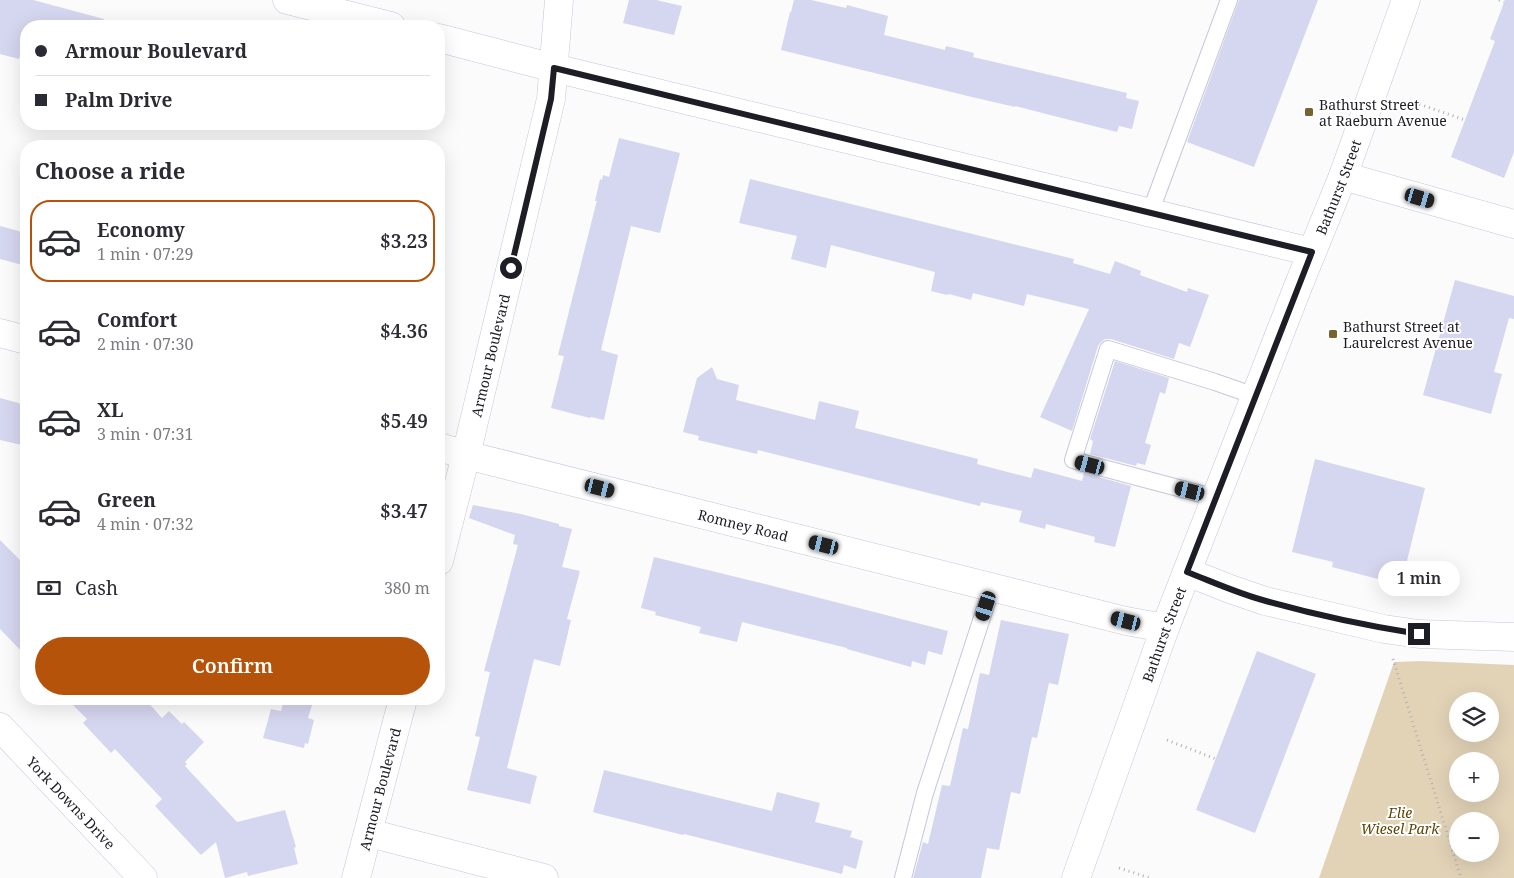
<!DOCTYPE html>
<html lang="en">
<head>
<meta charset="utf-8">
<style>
	:root { --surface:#fff; --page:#f2f2f3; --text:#2b2b33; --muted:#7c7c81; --line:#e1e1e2; --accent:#b45309 }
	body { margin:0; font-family:"Noto Serif",serif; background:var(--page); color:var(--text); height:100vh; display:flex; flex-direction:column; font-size:19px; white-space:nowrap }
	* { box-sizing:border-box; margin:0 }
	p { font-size:16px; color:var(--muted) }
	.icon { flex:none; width:28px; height:28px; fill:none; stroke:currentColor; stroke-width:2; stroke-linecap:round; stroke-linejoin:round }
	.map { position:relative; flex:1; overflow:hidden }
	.sheet { position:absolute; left:20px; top:140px; width:425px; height:565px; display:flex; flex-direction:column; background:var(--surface); border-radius:20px; box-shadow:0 5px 20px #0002 }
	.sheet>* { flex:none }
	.guide { position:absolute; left:20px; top:20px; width:425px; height:110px; border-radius:20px; box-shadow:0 5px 20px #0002; display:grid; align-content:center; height:110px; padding:0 15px; background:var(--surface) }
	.fabs { position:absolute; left:1449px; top:692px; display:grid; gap:10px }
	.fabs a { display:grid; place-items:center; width:50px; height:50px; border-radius:50%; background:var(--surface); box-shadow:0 5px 20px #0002; font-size:25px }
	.end { position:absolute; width:22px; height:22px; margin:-11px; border:6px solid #1d1d26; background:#fff; box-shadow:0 0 0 2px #fff }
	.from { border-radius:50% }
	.bubble { position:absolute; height:35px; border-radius:18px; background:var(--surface); box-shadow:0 5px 20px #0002; font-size:16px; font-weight:600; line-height:35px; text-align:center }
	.car { position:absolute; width:15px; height:30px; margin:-15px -8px; border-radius:6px; box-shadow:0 0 4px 1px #0007; background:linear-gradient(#222 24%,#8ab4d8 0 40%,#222 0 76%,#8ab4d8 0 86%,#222 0) }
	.guide b { display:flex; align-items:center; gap:18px; height:48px; font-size:19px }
	.guide b+b { border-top:1px solid var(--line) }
	.guide i { width:12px; height:12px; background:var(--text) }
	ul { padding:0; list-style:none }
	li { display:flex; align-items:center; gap:15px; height:82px; margin:0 10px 8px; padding:0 5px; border:2px solid transparent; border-radius:20px }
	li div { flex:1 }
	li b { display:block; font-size:19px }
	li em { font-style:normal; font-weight:600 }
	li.current { border-color:var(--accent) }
	li>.icon { width:45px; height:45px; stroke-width:1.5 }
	h2 { padding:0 15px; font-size:22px; line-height:60px }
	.pay { display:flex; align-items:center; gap:12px; height:55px; padding:0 15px; font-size:19px }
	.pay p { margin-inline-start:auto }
	.primary-button { display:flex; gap:10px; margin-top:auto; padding:10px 15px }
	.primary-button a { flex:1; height:58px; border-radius:30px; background:var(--accent); color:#fff; font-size:20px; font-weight:600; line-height:58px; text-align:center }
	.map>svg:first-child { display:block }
</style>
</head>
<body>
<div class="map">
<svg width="1514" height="878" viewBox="0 0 1514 878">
	<rect width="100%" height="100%" fill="#fbfbfb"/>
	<path fill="#e2d3b7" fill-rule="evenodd" d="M1421,661L1514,665V878H1319L1394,662ZM1458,701H1490V734H1458ZM1458,761H1490V794H1458ZM1458,821H1490V854H1458Z"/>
	<path fill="#d5d6ef" d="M0,0H33L104,19L103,26H26V35L19,59L0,54Z
		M629,0H656L682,6L674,35L623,23Z
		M794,0H811L846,8L847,5L888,16L884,35L945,50L946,46L974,53L973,57L1127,93L1126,98L1139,101L1132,129L1119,126L1117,132L1015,106V107L972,97L781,50L790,12H791Z
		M1239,0H1318L1254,167L1187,142Z
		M1505,0H1514V152L1504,178L1451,157L1495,41L1490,39Z
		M619,138L680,153L660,233L631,226L601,350L618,355L604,420L591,417L590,418L551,408L564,356L558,355L596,204L597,201H595L600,179L602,180L603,175L609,177Z
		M750,179L1074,259L1073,263L1110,274L1115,261L1141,271L1140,275L1187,292L1188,288L1209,295L1190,347L1179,343L1174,359L1111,339H1105L1101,342L1098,346L1072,431L1040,417L1089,309L1027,294L1024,306L973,293L971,300L949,294L947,295L931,291L935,272L831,245L826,268L791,259L797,236L739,223Z
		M0,226L26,233V266L0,259Z
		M1455,280L1514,296V319L1509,318L1494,372L1502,374L1491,414L1423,395Z
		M1115,361L1169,378L1165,394L1160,392L1145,443L1151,445L1145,465L1137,463L1136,466L1090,454L1093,441L1090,439Z
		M712,367L717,379L739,385L736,400L815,420L819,401L859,411L855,428L978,459L977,464L1031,478L1034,468L1082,481L1084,473L1131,486L1115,547L1094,542L1095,537L1046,524L1045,529L1019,522L1022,511L981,502L980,506L758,450L757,454L698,440L699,436L683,432L697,378Z
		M0,398L26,405V446L0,440Z
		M1315,459L1425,488L1401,585L1332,567L1333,562L1292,552Z
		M473,505L521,514L559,524V526L572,529L562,567L580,571L567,619L571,620L560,666L534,659L507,768L537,776L530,804L467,790L480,737L475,736L490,672L484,671L518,545L513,544L515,535L469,518Z
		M0,540L26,566V656L0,629Z
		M654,557L765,584L948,631L942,655L928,651L925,665L912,661L911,667L847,649V648L742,622L737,642L699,633L701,627L655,615L656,612L641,608Z
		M1001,620L1069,634L1058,685L1049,683L1037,738L1032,737L1020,794L1011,792L999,850L987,848L981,878H913L923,842L928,844L942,785L950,786L963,728L968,729L980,673L989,675Z
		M1257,651L1316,674L1255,833L1196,810Z
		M67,699H145L162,718L169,711L182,724L184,722L204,742L185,762L187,764L185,766L237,822L285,810L296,847L294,848L298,864L248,876L247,872L225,878L216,842L201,855L155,806L162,799L115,749L111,753L83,723L87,719Z
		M284,699L312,705L308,718L314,720L308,744L305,743L304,748L263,738L271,709L281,711Z
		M604,770L772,811L777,792L820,803L815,822L852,831L850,837L863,841L856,869L844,865L842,874L684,834L683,835L596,813L593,812Z"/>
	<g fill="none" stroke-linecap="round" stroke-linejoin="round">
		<defs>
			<path id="lane" d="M1150,213L1229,0
				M1216,498L1073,460L1108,349L1215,382L1255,396
				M903,878L925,793L992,587"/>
			<g id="street">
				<path d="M287,0L391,26"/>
				<path d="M439,38L554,68L1312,252"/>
				<path d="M1343,176L1514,224"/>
				<path d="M0,333L26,340"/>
				<path id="s1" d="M439,447L466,455L1126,621L1165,628"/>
				<path id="s2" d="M439,561L466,455L551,99L559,0"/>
				<path d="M1187,572L1230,589L1265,601L1384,629L1419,634L1514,637"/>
				<path id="s3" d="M0,727L143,878"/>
				<path d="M369,833L544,878"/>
				<path id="s4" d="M356,878L403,699"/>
			</g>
			<g id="secondary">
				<path id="s5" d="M1076,878L1165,628L1299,284L1343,176L1406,0"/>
			</g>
		</defs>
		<use href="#lane" stroke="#c5c6de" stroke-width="18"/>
		<use href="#street" stroke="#c5c6de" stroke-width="29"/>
		<use href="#secondary" stroke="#c5c6de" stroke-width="29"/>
		<path stroke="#b2b2b5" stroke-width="3" stroke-dasharray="1 4" stroke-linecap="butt" d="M1499,0L1504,2
			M1410,101L1465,120
			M1393,659L1461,878
			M1167,740L1216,759
			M1119,868L1150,878"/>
		<use href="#lane" stroke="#fff" stroke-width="16"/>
		<use href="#street" stroke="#fff" stroke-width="28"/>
		<use href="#secondary" stroke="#fff" stroke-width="28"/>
	</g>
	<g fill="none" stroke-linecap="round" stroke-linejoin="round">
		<path stroke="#1d1d26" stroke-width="6" d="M511,268L551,99L554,68L1312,252L1187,572C1213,582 1239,594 1266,601C1316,615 1368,626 1419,634"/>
	</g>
	<g fill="#796131" stroke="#fff" stroke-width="2">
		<rect x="1304" y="107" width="10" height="10" rx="2.5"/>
		<rect x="1328" y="329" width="10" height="10" rx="2.5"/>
	</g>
	<g text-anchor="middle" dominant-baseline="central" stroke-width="4" stroke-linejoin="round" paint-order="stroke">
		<g font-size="14" fill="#1d1d26" stroke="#fff" text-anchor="start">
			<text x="1319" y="104">Bathurst Street<tspan x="1319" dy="16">at Raeburn Avenue</tspan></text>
			<text x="1343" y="326">Bathurst Street at<tspan x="1343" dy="16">Laurelcrest Avenue</tspan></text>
		</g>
		<g font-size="14" fill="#1d1d26" stroke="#fff">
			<text stroke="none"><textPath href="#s5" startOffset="739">Bathurst Street</textPath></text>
			<text stroke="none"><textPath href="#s2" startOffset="212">Armour Boulevard</textPath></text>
			<text stroke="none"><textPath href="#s1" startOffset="314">Romney Road</textPath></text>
			<text stroke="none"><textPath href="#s5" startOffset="259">Bathurst Street</textPath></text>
			<text stroke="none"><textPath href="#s4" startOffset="92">Armour Boulevard</textPath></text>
			<text stroke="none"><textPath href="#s3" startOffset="104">York Downs Drive</textPath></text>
		</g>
		<g font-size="14" font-style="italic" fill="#5e4403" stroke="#fff">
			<text x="1400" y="812">Elie<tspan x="1400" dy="16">Wiesel Park</tspan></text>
		</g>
	</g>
</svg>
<div class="fabs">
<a><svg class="icon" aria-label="layers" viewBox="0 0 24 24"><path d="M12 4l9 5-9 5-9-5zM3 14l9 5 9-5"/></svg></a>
<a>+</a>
<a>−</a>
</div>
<i class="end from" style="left:511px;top:268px"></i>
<i class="end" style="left:1419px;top:634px"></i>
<div class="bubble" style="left:1378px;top:561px;width:82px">1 min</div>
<i class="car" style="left:1420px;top:198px;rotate:106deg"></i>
<i class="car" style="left:1090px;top:465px;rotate:285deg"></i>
<i class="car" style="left:600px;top:488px;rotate:104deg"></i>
<i class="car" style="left:1190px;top:491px;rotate:284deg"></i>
<i class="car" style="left:824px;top:545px;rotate:284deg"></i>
<i class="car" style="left:986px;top:606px;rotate:198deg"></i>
<i class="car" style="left:1126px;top:621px;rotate:284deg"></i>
<div class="guide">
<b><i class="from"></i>Armour Boulevard</b>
<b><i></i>Palm Drive</b>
</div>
<section class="sheet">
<h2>Choose a ride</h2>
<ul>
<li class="current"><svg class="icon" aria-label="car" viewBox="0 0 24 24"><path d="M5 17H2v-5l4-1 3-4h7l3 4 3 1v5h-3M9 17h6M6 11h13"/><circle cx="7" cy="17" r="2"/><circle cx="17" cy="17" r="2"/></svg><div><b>Economy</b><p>1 min · 07:29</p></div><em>$3.23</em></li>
<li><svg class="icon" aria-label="car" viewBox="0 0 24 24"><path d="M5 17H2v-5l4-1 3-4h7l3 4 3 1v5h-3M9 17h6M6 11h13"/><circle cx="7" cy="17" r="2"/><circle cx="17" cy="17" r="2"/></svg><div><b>Comfort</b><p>2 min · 07:30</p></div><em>$4.36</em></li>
<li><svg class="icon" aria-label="car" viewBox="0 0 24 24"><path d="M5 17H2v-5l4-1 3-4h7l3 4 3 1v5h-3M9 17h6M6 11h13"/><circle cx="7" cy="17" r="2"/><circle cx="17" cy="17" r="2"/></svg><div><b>XL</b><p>3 min · 07:31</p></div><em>$5.49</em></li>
<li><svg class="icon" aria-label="car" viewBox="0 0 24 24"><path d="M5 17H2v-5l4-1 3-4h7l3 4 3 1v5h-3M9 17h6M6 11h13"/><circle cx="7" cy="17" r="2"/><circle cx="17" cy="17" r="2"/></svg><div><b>Green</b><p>4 min · 07:32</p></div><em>$3.47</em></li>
</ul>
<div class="pay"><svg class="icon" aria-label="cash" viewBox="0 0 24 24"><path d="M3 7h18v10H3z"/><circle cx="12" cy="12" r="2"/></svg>Cash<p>380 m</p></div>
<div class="primary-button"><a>Confirm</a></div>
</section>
</div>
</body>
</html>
